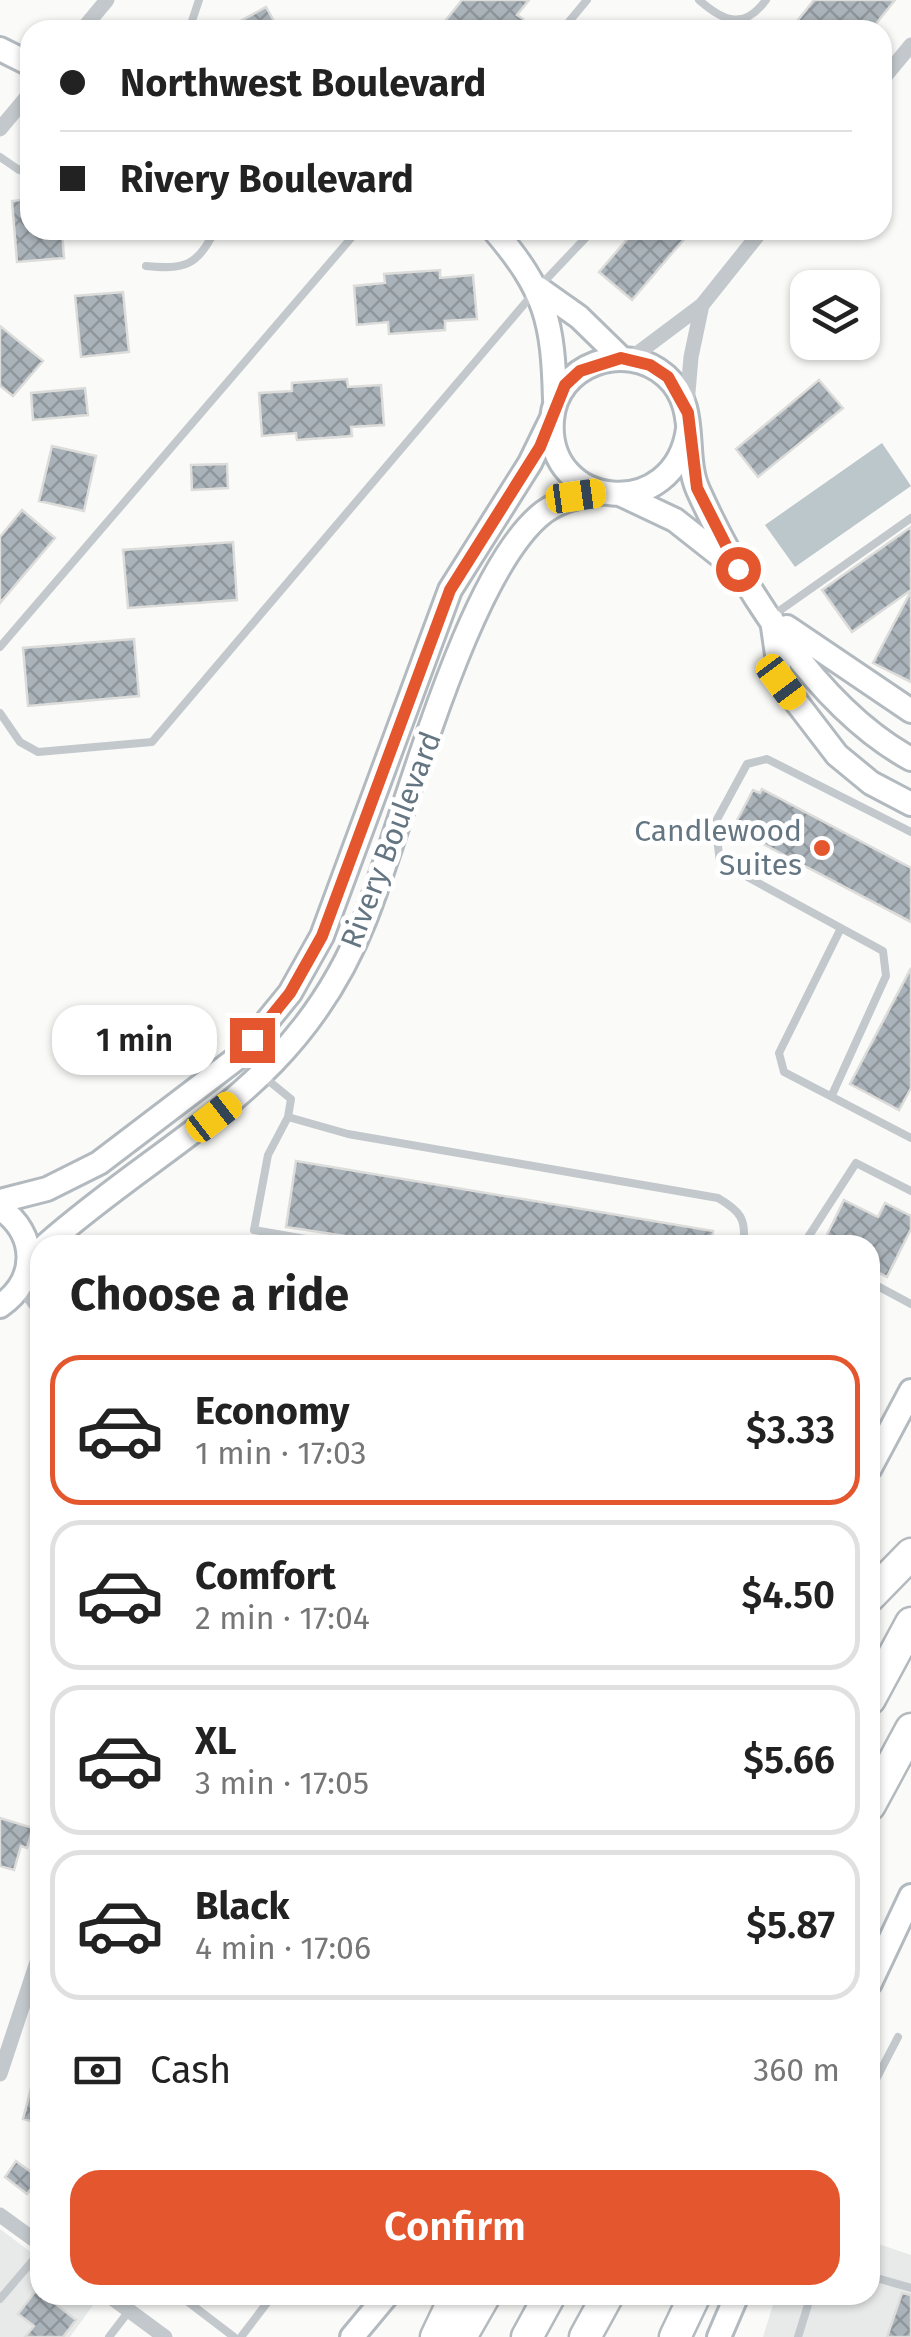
<!DOCTYPE html>
<html lang="en">
<head>
<meta charset="utf-8">
<style>
	:root { --surface:#fff; --page:#f6f6f6; --text:#222; --muted:#767676; --line:#e0e0e0; --accent:#e4572e }
	body { margin:0; font-family:"Fira Sans",sans-serif; background:var(--page); color:var(--text); height:100vh; display:flex; flex-direction:column; font-size:38px; white-space:nowrap }
	* { box-sizing:border-box; margin:0 }
	p { font-size:32px; color:var(--muted) }
	.icon { flex:none; width:55px; height:55px; fill:none; stroke:currentColor; stroke-width:2; stroke-linecap:round; stroke-linejoin:round }
	.map { position:relative; flex:1; overflow:hidden }
	.drawer { position:absolute; left:30px; top:1235px; width:850px; height:1070px; display:flex; flex-direction:column; background:var(--surface); border-radius:30px; box-shadow:0 2px 8px #0004 }
	.drawer>* { flex:none }
	.top-card { position:absolute; left:20px; top:20px; width:872px; height:220px; border-radius:30px; box-shadow:0 2px 8px #0004; display:grid; align-content:center; height:220px; padding:0 40px; background:var(--surface) }
	.fabs { position:absolute; left:790px; top:270px; display:grid; gap:20px }
	.fabs a { display:grid; place-items:center; width:90px; height:90px; border-radius:20px; background:var(--surface); box-shadow:0 2px 8px #0004; font-size:50px }
	.end { position:absolute; width:45px; height:45px; margin:-22px; border:12px solid #e4572e; background:#fff; box-shadow:0 0 0 5px #fff }
	.from { border-radius:50% }
	.bubble { position:absolute; height:70px; border-radius:30px; background:var(--surface); box-shadow:0 2px 8px #0004; font-size:32px; font-weight:600; line-height:70px; text-align:center }
	.car { position:absolute; width:30px; height:60px; margin:-30px -15px; border-radius:12px; box-shadow:0 0 8px 2px #0007; background:linear-gradient(#f5c518 24%,#345 0 40%,#f5c518 0 76%,#345 0 86%,#f5c518 0) }
	.top-card b { display:flex; align-items:center; gap:35px; height:95px; font-size:38px }
	.top-card b+b { border-top:2px solid var(--line) }
	.top-card i { width:25px; height:25px; background:var(--text) }
	ul { padding:0; list-style:none }
	li { display:flex; align-items:center; gap:30px; height:150px; margin:0 20px 15px; padding:0 20px; border:5px solid var(--line); border-radius:30px }
	li div { flex:1 }
	li b { display:block; font-size:38px }
	li em { font-style:normal; font-weight:600 }
	li.current { border-color:var(--accent) }
	li>.icon { width:90px; height:90px; stroke-width:1.5 }
	h2 { padding:0 40px; font-size:45px; line-height:120px }
	.pay { display:flex; align-items:center; gap:25px; height:110px; padding:0 40px; font-size:38px }
	.pay p { margin-inline-start:auto }
	.primary-button { display:flex; gap:20px; margin-top:auto; padding:20px 40px }
	.primary-button a { flex:1; height:115px; border-radius:30px; background:var(--accent); color:#fff; font-size:40px; font-weight:600; line-height:115px; text-align:center }
	.map>svg:first-child { display:block }
</style>
</head>
<body>
<div class="map">
<svg width="911" height="2337" viewBox="0 0 911 2337">
	<defs>
		<pattern id="building-cross-hatch" width="8" height="8" patternUnits="userSpaceOnUse" patternTransform="scale(2.5)"><rect width="8" height="8" fill="#aab3b9"/><path d="M0 0l8 8M0 8l8-8" fill="none" stroke="#8e969c"/></pattern>
	</defs>
	<rect width="100%" height="100%" fill="#fafaf8"/>
	<path fill="#e8e9e9" d="M0,2229L40,2259V2295H88L96,2301L70,2337H0Z
		M870,2241L911,2255V2337H763L776,2295H870Z"/>
	<path fill="#bbc7cb" d="M882,443L911,486L795,567L765,525Z"/>
	<path fill="url(#building-cross-hatch)" stroke="#dcdcda" stroke-width="2.5" d="M462,0H529L517,15L523,19L515,30H438Z
		M814,0H895L871,30H790Z
		M266,7L279,30H224Z
		M30,199V230H62L64,258L17,262L12,201Z
		M635,230H692L632,300L599,272Z
		M440,270V278L473,275L477,319L445,321V330L389,334L388,322L357,325L354,286L385,283L384,274Z
		M123,292L129,352L81,357L75,296Z
		M0,326L43,361L13,396L0,386Z
		M347,379L348,387L381,385L384,425L351,427L352,436L297,440L296,433L262,436L259,393L292,391V383Z
		M819,380L843,408L758,477L736,449Z
		M85,388L88,415L33,420L31,393Z
		M52,446L96,456L84,511L39,501Z
		M227,464L228,488L192,490L191,465Z
		M22,510L55,538L0,603V537Z
		M911,527V590L852,632L822,590Z
		M233,542L237,600L128,608L123,550Z
		M911,591V682L873,663Z
		M134,639L139,696L28,706L23,648Z
		M762,789L911,868V922L733,828L753,790L760,793Z
		M911,968V1088L899,1110L850,1084Z
		M296,1161L713,1231L711,1245H405L286,1227Z
		M844,1200L878,1217L885,1203L911,1216V1229L887,1277L870,1268V1245H822Z
		M0,1818L33,1828L27,1848L21,1846L14,1870L0,1866Z
		M35,2073L40,2074V2124L23,2119Z
		M16,2161L39,2178L27,2194L5,2177Z
		M37,2289L76,2320L63,2337H25L34,2326L18,2314Z
		M902,2293L911,2295V2337H887Z"/>
	<g fill="none" stroke-linecap="round" stroke-linejoin="round">
		<defs>
			<path id="secondary" d="M0,49L30,64
				M494,230C546,291 553,321 555,400
				M538,288L579,317L621,358
				M688,429C675,523 545,510 552,420C556,364 626,340 666,376C700,406 682,454 698,490C741,585 817,708 911,759
				M622,495L675,520L732,565
				M772,620L781,682L837,755L871,783L911,804
				M787,627L911,711
				M0,1201L47,1189L99,1163L237,1058L290,993L322,936L450,590L530,463L552,418
				M0,1208C37,1234 39,1279 0,1306
				M46,1245C172,1134 298,1089 365,919C404,822 466,571 544,512C562,499 580,496 601,493
				M870,1468L911,1391
				M870,1983L911,1896
				M352,2337L387,2295
				M719,2337L737,2295"/>
			<path id="highway" d="M870,1596L911,1554
				M870,1699L911,1623
				M870,1805L911,1729
				M436,2337L456,2295
				M461,2337L485,2295
				M527,2337L550,2295
				M585,2337L608,2295
				M675,2337L695,2295"/>
		</defs>
		<use href="#secondary" stroke="#b3babf" stroke-width="28"/>
		<use href="#highway" stroke="#b4b9bd" stroke-width="35"/>
		<path stroke="#c3c8cc" stroke-width="8" d="M699,0C724,22 744,30 766,0
			M189,30L199,0
			M562,30L587,0
			M0,157L19,170L30,169
			M146,266C184,270 198,266 215,230
			M772,616L911,518
			M0,647L358,230
			M0,713L20,742L38,752L152,742L538,288L593,230
			M841,928L779,1053L784,1072L911,1138
			M264,1077L291,1099L288,1117L268,1155L254,1230L340,1245
			M832,1095L886,976L883,951L720,862L715,823L747,764L767,759L911,832
			M288,1117L348,1134L718,1198C740,1211 747,1219 743,1245
			M803,1245L856,1163L911,1191
			M870,1282L911,1304
			M870,2091L898,2037
			M40,2144L36,2150L40,2165
			M870,2276L911,2288
			M179,2295L234,2337
			M0,2299L40,2252
			M109,2337L129,2311
			M241,2337L273,2295
			M798,2337L811,2295"/>
		<path stroke="#c3c8cc" stroke-width="15" d="M82,30L107,0
			M882,80L911,45
			M0,129L30,93
			M630,359L702,305L762,230
			M687,404L691,357L702,305
			M22,1285L40,1310
			M0,2074L40,1953
			M0,2215L40,2244
			M108,2295L165,2337"/>
		<use href="#secondary" stroke="#fff" stroke-width="22"/>
		<use href="#highway" stroke="#fff" stroke-width="30"/>
	</g>
	<g fill="none" stroke-linecap="round" stroke-linejoin="round">
		<path stroke="#e4572e" stroke-width="12" d="M252,1040L290,993L322,936L450,590L540,447L565,385L580,371L621,358L650,365L668,377L688,413L697,488L738,569"/>
	</g>
	<circle fill="#e4572e" stroke="#fff" stroke-width="4" cx="822" cy="848" r="10"/>
	<g text-anchor="middle" dominant-baseline="central" stroke-width="10" stroke-linejoin="round" paint-order="stroke">
		<g font-size="30" fill="#657683" stroke="#fff" text-anchor="end">
			<text x="802" y="831">Candlewood<tspan x="802" dy="34">Suites</tspan></text>
		</g>
		<g font-size="30" fill="#657683" stroke="#fff">
			<text transform="translate(391 840) rotate(-69)">Rivery Boulevard</text>
		</g>
	</g>
</svg>
<div class="fabs">
<a><svg class="icon" aria-label="layers" viewBox="0 0 24 24"><path d="M12 4l9 5-9 5-9-5zM3 14l9 5 9-5"/></svg></a>
</div>
<i class="end from" style="left:738px;top:569px"></i>
<i class="end" style="left:252px;top:1040px"></i>
<div class="bubble" style="left:52px;top:1005px;width:165px">1 min</div>
<i class="car" style="left:576px;top:496px;rotate:82deg"></i>
<i class="car" style="left:781px;top:682px;rotate:143deg"></i>
<i class="car" style="left:214px;top:1117px;rotate:52deg"></i>
<div class="top-card">
<b><i class="from"></i>Northwest Boulevard</b>
<b><i></i>Rivery Boulevard</b>
</div>
<section class="drawer">
<h2>Choose a ride</h2>
<ul>
<li class="current"><svg class="icon" aria-label="car" viewBox="0 0 24 24"><path d="M5 17H2v-5l4-1 3-4h7l3 4 3 1v5h-3M9 17h6M6 11h13"/><circle cx="7" cy="17" r="2"/><circle cx="17" cy="17" r="2"/></svg><div><b>Economy</b><p>1 min · 17:03</p></div><em>$3.33</em></li>
<li><svg class="icon" aria-label="car" viewBox="0 0 24 24"><path d="M5 17H2v-5l4-1 3-4h7l3 4 3 1v5h-3M9 17h6M6 11h13"/><circle cx="7" cy="17" r="2"/><circle cx="17" cy="17" r="2"/></svg><div><b>Comfort</b><p>2 min · 17:04</p></div><em>$4.50</em></li>
<li><svg class="icon" aria-label="car" viewBox="0 0 24 24"><path d="M5 17H2v-5l4-1 3-4h7l3 4 3 1v5h-3M9 17h6M6 11h13"/><circle cx="7" cy="17" r="2"/><circle cx="17" cy="17" r="2"/></svg><div><b>XL</b><p>3 min · 17:05</p></div><em>$5.66</em></li>
<li><svg class="icon" aria-label="car" viewBox="0 0 24 24"><path d="M5 17H2v-5l4-1 3-4h7l3 4 3 1v5h-3M9 17h6M6 11h13"/><circle cx="7" cy="17" r="2"/><circle cx="17" cy="17" r="2"/></svg><div><b>Black</b><p>4 min · 17:06</p></div><em>$5.87</em></li>
</ul>
<div class="pay"><svg class="icon" aria-label="cash" viewBox="0 0 24 24"><path d="M3 7h18v10H3z"/><circle cx="12" cy="12" r="2"/></svg>Cash<p>360 m</p></div>
<div class="primary-button"><a>Confirm</a></div>
</section>
</div>
</body>
</html>
